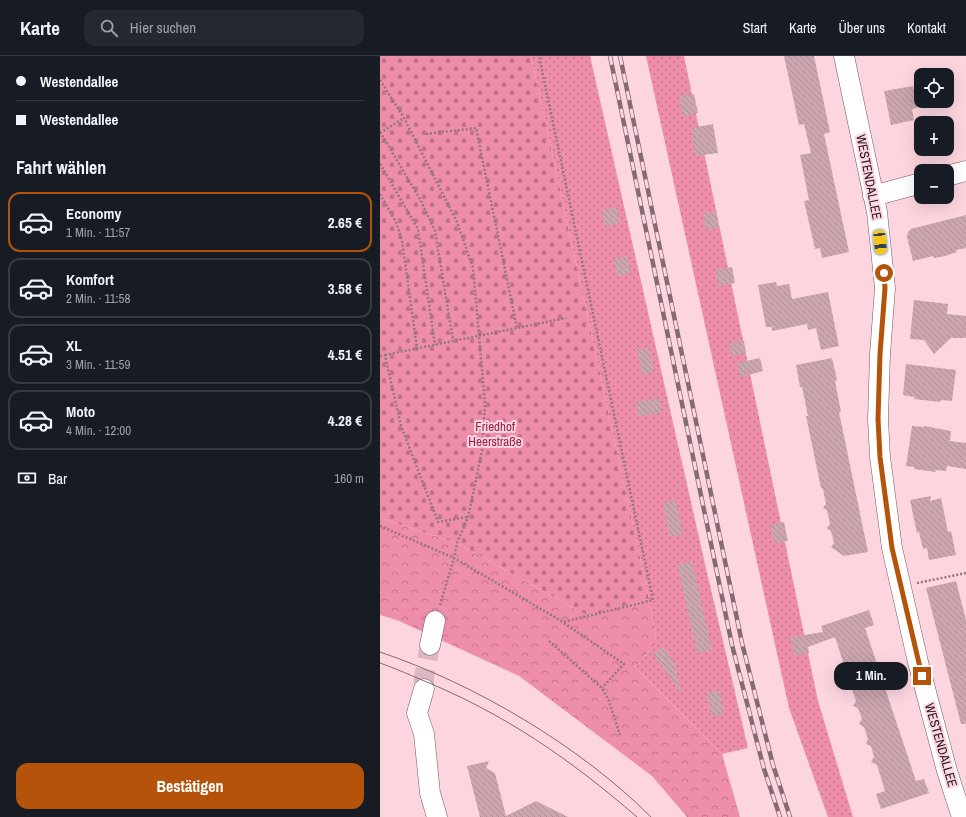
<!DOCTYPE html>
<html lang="de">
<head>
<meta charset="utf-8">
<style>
	:root { --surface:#171b24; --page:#242831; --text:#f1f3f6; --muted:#9ea1a6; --line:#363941; --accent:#b45309 }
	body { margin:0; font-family:"Archivo Narrow",sans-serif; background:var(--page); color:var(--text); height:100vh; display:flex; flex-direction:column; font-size:15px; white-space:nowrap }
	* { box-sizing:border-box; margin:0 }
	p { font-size:13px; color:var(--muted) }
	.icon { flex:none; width:22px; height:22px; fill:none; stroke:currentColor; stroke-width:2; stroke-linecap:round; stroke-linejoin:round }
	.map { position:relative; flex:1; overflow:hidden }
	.side { display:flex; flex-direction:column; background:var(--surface); width:380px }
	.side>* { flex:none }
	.hud { display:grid; align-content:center; height:88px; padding:0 16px; background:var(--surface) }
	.tools { position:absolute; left:534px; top:12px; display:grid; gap:8px }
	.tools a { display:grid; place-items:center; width:40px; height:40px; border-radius:8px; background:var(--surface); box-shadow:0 4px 16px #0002; font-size:20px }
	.end { position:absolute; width:18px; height:18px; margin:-9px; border:5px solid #b45309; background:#fff; box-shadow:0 0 0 2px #fff }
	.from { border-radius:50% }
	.bubble { position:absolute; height:28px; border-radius:12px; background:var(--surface); box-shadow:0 4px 16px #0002; font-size:13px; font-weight:700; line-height:28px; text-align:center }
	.car { position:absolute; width:12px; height:24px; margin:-12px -6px; border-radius:5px; box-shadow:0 0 3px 1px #0007; background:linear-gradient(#f5c518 24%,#345 0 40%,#f5c518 0 76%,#345 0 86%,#f5c518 0) }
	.hud b { display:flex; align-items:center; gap:14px; height:38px; font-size:15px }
	.hud b+b { border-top:1px solid var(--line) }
	.hud i { width:10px; height:10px; background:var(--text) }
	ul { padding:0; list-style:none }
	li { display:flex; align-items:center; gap:12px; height:60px; margin:0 8px 6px; padding:0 8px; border:2px solid var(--line); border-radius:12px }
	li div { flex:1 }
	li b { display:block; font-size:15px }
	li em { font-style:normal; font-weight:700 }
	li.current { border-color:var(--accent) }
	li>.icon { width:36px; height:36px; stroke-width:1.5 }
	h2 { padding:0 16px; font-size:18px; line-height:48px }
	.pay { display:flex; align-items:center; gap:10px; height:44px; padding:0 16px; font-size:15px }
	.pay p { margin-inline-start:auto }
	.cta { display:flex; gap:8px; margin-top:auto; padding:8px 16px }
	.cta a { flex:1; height:46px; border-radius:12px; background:var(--accent); color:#fff; font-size:16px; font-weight:700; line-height:46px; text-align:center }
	header { display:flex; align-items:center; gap:24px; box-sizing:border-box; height:56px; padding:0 20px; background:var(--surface); border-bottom:1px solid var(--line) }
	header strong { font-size:19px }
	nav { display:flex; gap:22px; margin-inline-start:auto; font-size:14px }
	.search { width:280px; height:36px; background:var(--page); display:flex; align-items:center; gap:10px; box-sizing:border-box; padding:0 14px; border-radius:12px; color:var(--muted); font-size:15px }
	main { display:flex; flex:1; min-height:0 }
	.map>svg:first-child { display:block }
</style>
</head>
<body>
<header>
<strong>Karte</strong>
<div class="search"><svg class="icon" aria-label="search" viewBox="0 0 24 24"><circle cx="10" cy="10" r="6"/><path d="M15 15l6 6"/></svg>Hier suchen</div>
<nav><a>Start</a><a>Karte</a><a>Über uns</a><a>Kontakt</a></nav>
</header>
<main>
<section class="side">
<div class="hud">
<b><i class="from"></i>Westendallee</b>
<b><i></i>Westendallee</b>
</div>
<h2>Fahrt wählen</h2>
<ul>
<li class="current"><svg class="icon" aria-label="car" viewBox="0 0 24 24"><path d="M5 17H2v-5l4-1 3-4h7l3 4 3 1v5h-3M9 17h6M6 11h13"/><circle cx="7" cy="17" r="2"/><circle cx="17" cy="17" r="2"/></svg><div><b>Economy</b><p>1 Min. · 11:57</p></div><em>2.65 €</em></li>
<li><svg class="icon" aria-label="car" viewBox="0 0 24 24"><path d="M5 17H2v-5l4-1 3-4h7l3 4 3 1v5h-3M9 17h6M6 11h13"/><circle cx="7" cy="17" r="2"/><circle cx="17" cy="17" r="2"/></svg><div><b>Komfort</b><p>2 Min. · 11:58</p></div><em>3.58 €</em></li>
<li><svg class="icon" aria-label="car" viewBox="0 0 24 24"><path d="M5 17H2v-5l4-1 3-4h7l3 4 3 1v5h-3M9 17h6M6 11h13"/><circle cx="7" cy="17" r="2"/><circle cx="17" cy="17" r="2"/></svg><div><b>XL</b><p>3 Min. · 11:59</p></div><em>4.51 €</em></li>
<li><svg class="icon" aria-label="car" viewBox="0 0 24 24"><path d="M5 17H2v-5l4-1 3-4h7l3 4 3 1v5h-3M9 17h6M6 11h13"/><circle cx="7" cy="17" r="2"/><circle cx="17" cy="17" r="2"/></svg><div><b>Moto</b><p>4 Min. · 12:00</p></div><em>4.28 €</em></li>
</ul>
<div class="pay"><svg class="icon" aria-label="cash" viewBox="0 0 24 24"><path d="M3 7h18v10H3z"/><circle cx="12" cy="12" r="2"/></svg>Bar<p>160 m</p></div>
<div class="cta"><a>Bestätigen</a></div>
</section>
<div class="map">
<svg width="586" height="761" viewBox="0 0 586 761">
	<defs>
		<pattern id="forest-crowns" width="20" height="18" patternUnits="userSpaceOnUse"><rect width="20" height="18" fill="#ef8eaa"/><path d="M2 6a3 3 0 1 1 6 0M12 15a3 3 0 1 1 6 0" fill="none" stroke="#c1738a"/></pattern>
		<pattern id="cemetery-stones" width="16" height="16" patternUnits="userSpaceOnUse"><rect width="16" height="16" fill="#ef8eaa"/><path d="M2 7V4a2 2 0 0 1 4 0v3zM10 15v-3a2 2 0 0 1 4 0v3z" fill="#c1738a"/></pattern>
		<pattern id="garden-dots" width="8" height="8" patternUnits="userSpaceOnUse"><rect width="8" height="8" fill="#ef8eaa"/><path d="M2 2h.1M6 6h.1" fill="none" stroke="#c1738a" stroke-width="1.8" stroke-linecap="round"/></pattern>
		<pattern id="building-back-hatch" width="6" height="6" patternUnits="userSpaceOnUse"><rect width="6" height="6" fill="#cba6af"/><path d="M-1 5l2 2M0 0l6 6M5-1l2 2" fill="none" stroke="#ae8e96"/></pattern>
	</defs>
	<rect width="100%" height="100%" fill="#fcd5df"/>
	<path fill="url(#forest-crowns)" d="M0,462L77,487L208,560L269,543L277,587L255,611L342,698L360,761H307L272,720L139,620L17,564L0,559Z"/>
	<path fill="url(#cemetery-stones)" d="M0,0H151L269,543L208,560L77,487L0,462Z"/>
	<path fill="url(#garden-dots)" d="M151,0H210L325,508L368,692L342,698L255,611L277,587L269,543Z
		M266,0H304L438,645L473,761H448L409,652Z"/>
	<path fill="url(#building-back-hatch)" d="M404,0H434L450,76L444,78L469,196L442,202L440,192L435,193L424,145L429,144L420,99L431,97L424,68L419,69Z
		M533,30L537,52L532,53L534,64L511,69L504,35Z
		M314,38L318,57L303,61L299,44L301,43L300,40Z
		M333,68L338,97L315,100L311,72Z
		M237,151L240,167L225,170L221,155Z
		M336,155L339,171L326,174L323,158Z
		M586,159V192L576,194L577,196L565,200L554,202L553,200L533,205L527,181L528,176L531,173Z
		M247,200L251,217L237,220L233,203Z
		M352,211L355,227L339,230L335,214Z
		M396,226L397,230L409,228L412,243L448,236L459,290L441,294L436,272L428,274L427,268L392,275V271H386L378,229Z
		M534,244L568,248L567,258L586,260V282H571L554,298L544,284L530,283Z
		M364,285L366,297L351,300L349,287Z
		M269,292L274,316L262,319L257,294Z
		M380,302L383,315L360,321L357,307Z
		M452,302L457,324L455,325L461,356H459L488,496L464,500L451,491L454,487L451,475L447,472L450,468L447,454L443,452L446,448L443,433L441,432L426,360H428L422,331H420L416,309Z
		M526,308L576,314L572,345L561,344L560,346L534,343L535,341L523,339Z
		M280,342L282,357L258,361L256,346Z
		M532,370L544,371V370L571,375L570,385L586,387V413L567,410L566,415L555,414L556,416L534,413V411L526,410Z
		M551,440L550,445L561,442L568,476L571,475L576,499L549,504L547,492L543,493L539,476L537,477L530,444Z
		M296,444L303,478L290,481L283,447Z
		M404,466L408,485L394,488L390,469Z
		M312,505L332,594L317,597L297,508Z
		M576,525L586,564V668H581L546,532Z
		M489,554L494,569L485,572L536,725L544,723L549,737L501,753L496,738L505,735L497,709L491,706L494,701L491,690L486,688L488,683L484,671L479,668L482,663L478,652L473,650L476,645L472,633L467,630L469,625L466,614L460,611L463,606L455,581L428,591L429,597L414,600L412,586L405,582L443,576L441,570Z
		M283,591L294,606L302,639L273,598Z
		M340,635L344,658L331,660L326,637Z
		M109,705L106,712L115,717L126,760L156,745L188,761H100L87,710Z"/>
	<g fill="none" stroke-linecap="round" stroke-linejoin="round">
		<path stroke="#dbb8c1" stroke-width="20" stroke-dasharray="20 10" stroke-linecap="butt" d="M44,633V621L50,589"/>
		<defs>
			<path id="minor" d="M464,0L497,156L505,232L500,298L498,363L500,401L512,492L538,606L567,715L582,761
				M567,120L586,115
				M493,140L541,127
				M50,589L55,565
				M44,633L37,657L44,678L50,737L57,761"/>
		</defs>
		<use href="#minor" stroke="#75545d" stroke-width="21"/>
		<path stroke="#91777e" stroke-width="2.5" stroke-dasharray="2 2" stroke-linecap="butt" d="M0,24L24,62L77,166L93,212L105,348L102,395L88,461L77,487L74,502L60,549
			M0,76L40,143L55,175L73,284
			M0,77L24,62
			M46,78L96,72L137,272
			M0,108L38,173L55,289
			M0,138L16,166L22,185L37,292
			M5,299L186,262
			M0,300L5,299L21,370L58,466L87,461
			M0,470L74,502L183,566L273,544L159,0
			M537,527L586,517
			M184,567L244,608L222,632
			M169,585L222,632L229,645L240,679"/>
		<use href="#minor" stroke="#fff" stroke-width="20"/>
		<path stroke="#846b72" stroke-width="1" d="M0,596C95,628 200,690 271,761
			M0,607C14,612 28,618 42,624C125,658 190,703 257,761"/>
		<defs>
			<path id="rail" d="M230,0L352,589L384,713L400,761
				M240,0L362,587L393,709L410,761"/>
		</defs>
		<use href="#rail" stroke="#846b72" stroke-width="4.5"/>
		<use href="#rail" stroke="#fcd5df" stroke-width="3" stroke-dasharray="9" stroke-linecap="butt"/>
	</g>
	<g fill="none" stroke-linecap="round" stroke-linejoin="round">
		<path stroke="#b45309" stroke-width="5" d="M504,217L505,232L500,298L498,363L500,401L512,492L542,620"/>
	</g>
	<g text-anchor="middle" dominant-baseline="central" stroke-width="4" stroke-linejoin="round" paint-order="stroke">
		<g font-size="13" fill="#221519" stroke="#fcd5df">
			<text transform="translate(489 121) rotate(79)">WESTENDALLEE</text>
			<text transform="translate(561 689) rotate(74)">WESTENDALLEE</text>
		</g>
		<g font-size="13" fill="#94214f" stroke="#fcd5df">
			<text x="115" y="370">Friedhof<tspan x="115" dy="15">Heerstraße</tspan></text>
		</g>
	</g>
</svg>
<div class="tools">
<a><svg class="icon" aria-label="locate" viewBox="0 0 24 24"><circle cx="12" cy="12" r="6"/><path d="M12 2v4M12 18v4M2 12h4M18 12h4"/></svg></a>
<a>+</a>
<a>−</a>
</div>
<i class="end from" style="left:504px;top:217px"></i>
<i class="end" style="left:542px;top:620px"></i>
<div class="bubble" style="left:454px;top:606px;width:74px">1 Min.</div>
<i class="car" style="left:500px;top:186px;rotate:174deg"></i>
</div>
</main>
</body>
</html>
